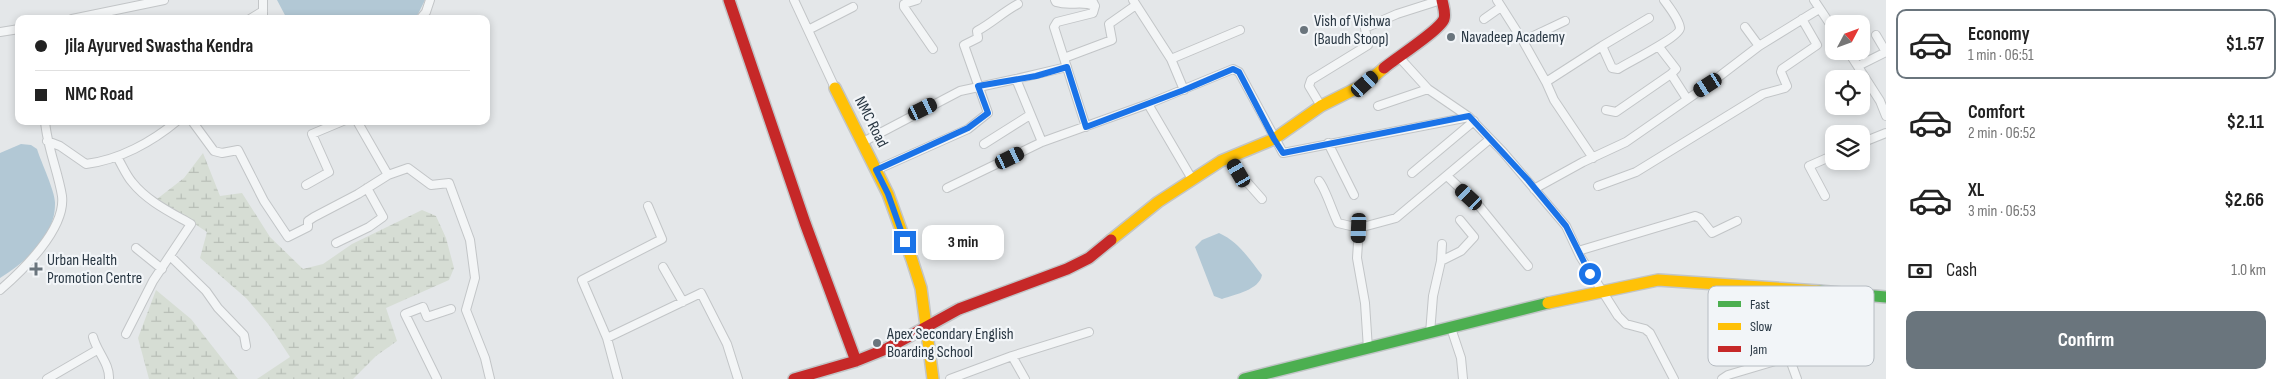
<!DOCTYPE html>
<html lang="en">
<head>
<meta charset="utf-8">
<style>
	:root { --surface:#fff; --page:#f6f6f6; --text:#222; --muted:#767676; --line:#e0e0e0; --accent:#6a757d }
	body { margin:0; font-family:"Sofia Sans Condensed",sans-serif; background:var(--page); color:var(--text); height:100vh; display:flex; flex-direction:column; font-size:19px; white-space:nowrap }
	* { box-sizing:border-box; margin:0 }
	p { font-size:16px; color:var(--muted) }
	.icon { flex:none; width:28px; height:28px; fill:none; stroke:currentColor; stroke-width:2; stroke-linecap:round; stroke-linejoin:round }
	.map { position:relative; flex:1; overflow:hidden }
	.drawer { display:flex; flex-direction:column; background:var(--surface); width:400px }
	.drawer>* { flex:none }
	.banner { position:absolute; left:15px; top:15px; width:475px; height:110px; border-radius:10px; box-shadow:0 2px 8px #0003; display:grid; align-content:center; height:110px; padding:0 20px; background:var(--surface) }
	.needle { width:32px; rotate:49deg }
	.tools { position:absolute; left:1825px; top:15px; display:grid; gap:10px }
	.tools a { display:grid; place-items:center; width:45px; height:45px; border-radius:10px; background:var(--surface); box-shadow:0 2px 8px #0003; font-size:25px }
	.end { position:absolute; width:22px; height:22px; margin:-11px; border:6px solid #1a73e8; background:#fff; box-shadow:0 0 0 2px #fff }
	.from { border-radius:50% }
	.bubble { position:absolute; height:35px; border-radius:10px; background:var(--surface); box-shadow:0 2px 8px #0003; font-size:16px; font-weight:700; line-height:35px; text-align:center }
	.car { position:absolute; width:15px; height:30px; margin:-15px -8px; border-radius:6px; box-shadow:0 0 4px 1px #0007; background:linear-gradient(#222 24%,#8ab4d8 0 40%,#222 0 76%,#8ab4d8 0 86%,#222 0) }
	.banner b { display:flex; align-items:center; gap:18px; height:48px; font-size:19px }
	.banner b+b { border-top:1px solid var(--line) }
	.banner i { width:12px; height:12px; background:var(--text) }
	ul { padding:9px 0 0; list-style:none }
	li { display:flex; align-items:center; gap:15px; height:70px; margin:0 10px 8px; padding:0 10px; border:2px solid transparent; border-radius:10px }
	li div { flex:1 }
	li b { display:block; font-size:19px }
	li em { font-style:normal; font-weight:700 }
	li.on { border-color:var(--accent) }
	li>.icon { width:45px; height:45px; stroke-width:1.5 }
	.pay { display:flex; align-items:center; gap:12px; height:55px; padding:0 20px; font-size:19px }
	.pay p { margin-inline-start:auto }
	.action { display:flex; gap:10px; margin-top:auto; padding:10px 20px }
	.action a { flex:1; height:58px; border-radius:10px; background:var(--accent); color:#fff; font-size:20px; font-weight:700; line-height:58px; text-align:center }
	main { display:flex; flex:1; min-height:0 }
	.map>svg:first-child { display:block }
</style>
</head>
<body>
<main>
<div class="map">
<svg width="1886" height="379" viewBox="0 0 1886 379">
	<defs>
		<pattern id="wetland-marsh" width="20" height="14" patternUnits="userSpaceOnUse" patternTransform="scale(1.25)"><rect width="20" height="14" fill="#d6ddd4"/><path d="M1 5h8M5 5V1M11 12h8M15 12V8" fill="none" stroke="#b8beb7"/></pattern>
	</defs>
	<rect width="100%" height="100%" fill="#e4e7e9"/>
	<path fill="url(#wetland-marsh)" d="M203,153L220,196L242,193L270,237L303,269L323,264L352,244L422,210L436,216L446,238L454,268L449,280L386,308L397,341L376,356L353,379H257L290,357L269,325L246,298L200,258L207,232L157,199L184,178Z
		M156,290L191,319L238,379H149L138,338Z"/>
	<path fill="#b2c8d5" d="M277,0H425L418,14L413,19H287Z
		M21,144L31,145L37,149C41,162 56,193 55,204C55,237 26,262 0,278V153Z
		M1219,233C1239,242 1249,259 1262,275C1259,290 1236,294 1222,299L1214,296L1195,247L1202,240Z"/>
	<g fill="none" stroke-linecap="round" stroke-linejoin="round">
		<defs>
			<path id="street" d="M794,0L835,88
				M917,0L904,4V7L933,49
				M1055,0L1056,2C1072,7 1079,0 1095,6
				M1133,0L1171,59L1184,90
				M1497,0L1523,41L1546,82L1554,100L1593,158
				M1814,0L1834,30
				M1649,18L1602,46L1612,68L1618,69C1627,63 1680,37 1680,28C1679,19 1669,7 1664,0
				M72,19L164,0
				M250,19L263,11
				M263,19V0
				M420,19L426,12L430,0
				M1484,19L1501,7
				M1745,27L1759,46
				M808,30L853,7
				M0,32L19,29
				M1876,35L1886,52
				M1523,41L1565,21
				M1659,47L1676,69L1671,74L1687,99
				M1848,51L1880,101L1886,116
				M1398,56L1428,89L1469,117L1503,152L1566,226L1580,256L1618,316L1626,324L1645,329L1650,333L1674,379
				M1064,58L1112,40L1109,24L1136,5
				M1171,59L1240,30
				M1858,66L1886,52
				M1016,79L1067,67
				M1546,82L1602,46
				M1148,104L1192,179
				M1321,106L1309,86L1311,80L1368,45L1365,28L1397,14L1441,0
				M1378,106L1428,89
				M1606,110L1616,112L1671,74
				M192,121L214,151L222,153L238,150L264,201L288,237L308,227V221L314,217L358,194L388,175
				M357,121L388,175L408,168L431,185L449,183L470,240L475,278L466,310L485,358L490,379
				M1086,127L1054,27L1057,22L1093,13L1095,6L1092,0
				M47,141L60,146L86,164C119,160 152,142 177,121
				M863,142L960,91L1016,79L1042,142L1148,104L1233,69L1239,72L1283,153L1469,117
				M1328,143L1354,195
				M1861,143L1886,133
				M984,144L1030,115
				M117,157C122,165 126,175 132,182C147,201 170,212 191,224L153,281L126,334
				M1230,157L1239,173L1262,199
				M876,170L968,129L988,113L964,45L978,38L977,31C992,23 1003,12 1018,4
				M1412,173L1474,121
				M1447,176L1480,207L1528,266
				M1319,181C1326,190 1332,211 1338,223L1359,228
				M306,185L329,172L312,134L343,121
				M1598,186L1636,172L1763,94L1785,88L1787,86L1781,72L1782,69L1817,45L1802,19
				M947,188L1042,142
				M1534,189L1583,162L1626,142L1708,85L1759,46L1819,9
				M1825,196L1809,166L1834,155
				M336,243L369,227L383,217L367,188
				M136,248L162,269
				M1578,251L1695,216L1700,218L1712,233L1737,221
				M170,256L206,291L218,308L244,335L246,346
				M1441,261L1461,251L1474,237L1460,220
				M663,267L683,302
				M0,290C22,271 66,229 62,196C58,171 47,147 45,121
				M1451,328L1461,358L1463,379
				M1430,333L1433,296L1441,261L1442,244
				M93,337C97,352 110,364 109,379
				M607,338L701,293L727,344L738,379
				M1368,349L1365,303L1357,258L1359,228L1396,218L1490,139
				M1012,356L1089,332
				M1789,357L1797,379
				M47,379L97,350
				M437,379L405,314L423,307L427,317L451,309
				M618,379L607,338L582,280L662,239L648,206
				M950,379L1012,356L1025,379
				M1722,379L1728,375L1789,357L1798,349L1795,336L1742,285"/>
			<path id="fast" d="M1819,291L1886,297
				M1244,379L1548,303"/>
			<path id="slow" d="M835,88L888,194L912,260L921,288L933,379
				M1111,240L1158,202L1221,161L1274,139L1321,106L1365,84L1384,68
				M1548,303L1658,280L1819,291"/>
			<path id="jam" d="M729,0L805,223L856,361
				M1384,68C1396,58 1440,30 1444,19C1446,13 1443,6 1442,0
				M794,379L856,361L886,349L959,309L1067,269L1089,258L1111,240"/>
		</defs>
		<use href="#street" stroke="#c2c5c7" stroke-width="10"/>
		<use href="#fast" stroke="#c2c5c7" stroke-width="14"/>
		<use href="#slow" stroke="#c2c5c7" stroke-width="14"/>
		<use href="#jam" stroke="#c2c5c7" stroke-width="14"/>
		<use href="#street" stroke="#f3f5f6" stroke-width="8"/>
		<use href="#fast" stroke="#4caf50" stroke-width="11"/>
		<use href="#slow" stroke="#ffc107" stroke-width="11"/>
		<use href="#jam" stroke="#c62828" stroke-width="11"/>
	</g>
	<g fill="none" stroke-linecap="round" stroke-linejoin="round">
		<path stroke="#1a73e8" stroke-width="6" d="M905,242L888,194L876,170L968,128L988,113L978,86L1036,76L1067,67L1086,127L1184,90L1233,69L1239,72L1274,139L1283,153L1469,116L1528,180L1566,226L1590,274"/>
	</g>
	<g fill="#6a757d" stroke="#f2f5f8" stroke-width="2">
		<circle cx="1304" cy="30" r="5"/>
		<circle cx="1451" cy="37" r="5"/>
		<path d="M33.5 261.5h5v5h5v5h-5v5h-5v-5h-5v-5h5z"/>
		<circle cx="877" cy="343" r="5"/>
	</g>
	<g text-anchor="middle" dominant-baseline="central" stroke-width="4.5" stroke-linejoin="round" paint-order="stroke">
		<g font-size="16" fill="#293743" stroke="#f2f5f8" text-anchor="start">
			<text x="1314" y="21">Vish of Vishwa<tspan x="1314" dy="18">(Baudh Stoop)</tspan></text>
			<text x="1461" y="37">Navadeep Academy</text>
			<text x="47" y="260">Urban Health<tspan x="47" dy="18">Promotion Centre</tspan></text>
			<text x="887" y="334">Apex Secondary English<tspan x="887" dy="18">Boarding School</tspan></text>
		</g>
		<g font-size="16" fill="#293743" stroke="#f2f5f8">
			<text transform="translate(871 122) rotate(63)">NMC Road</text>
		</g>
	</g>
	<rect x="1708" y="286" width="166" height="80" rx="8" fill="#f2f5f8" stroke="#b6bcc2" stroke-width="1"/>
	<rect x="1718" y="301" width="23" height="6" fill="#4caf50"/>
	<rect x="1718" y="323" width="23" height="7" fill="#ffc107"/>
	<rect x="1718" y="346" width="23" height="6" fill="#c62828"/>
	<g font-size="14" fill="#293743">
		<text x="1750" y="309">Fast</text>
		<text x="1750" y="331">Slow</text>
		<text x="1750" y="354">Jam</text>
	</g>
</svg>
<div class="tools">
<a><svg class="needle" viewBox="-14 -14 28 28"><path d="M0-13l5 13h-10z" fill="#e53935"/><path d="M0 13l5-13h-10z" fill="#767676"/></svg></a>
<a><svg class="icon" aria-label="locate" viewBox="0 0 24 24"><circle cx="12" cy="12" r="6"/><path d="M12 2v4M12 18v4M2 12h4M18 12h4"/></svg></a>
<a><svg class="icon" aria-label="layers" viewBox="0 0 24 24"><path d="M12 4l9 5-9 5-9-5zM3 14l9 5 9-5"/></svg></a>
</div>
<i class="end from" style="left:1590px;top:274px"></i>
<i class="end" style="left:905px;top:242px"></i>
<div class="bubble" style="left:922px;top:225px;width:82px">3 min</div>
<i class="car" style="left:1365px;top:84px;rotate:48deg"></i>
<i class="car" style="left:1708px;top:85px;rotate:237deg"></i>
<i class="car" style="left:923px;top:109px;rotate:64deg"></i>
<i class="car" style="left:1010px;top:158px;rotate:64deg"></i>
<i class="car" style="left:1239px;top:173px;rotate:330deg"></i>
<i class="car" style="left:1469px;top:197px;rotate:313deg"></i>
<i class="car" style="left:1359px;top:228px;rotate:182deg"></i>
<div class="banner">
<b><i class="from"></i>Jila Ayurved Swastha Kendra</b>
<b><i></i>NMC Road</b>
</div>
</div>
<section class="drawer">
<ul>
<li class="on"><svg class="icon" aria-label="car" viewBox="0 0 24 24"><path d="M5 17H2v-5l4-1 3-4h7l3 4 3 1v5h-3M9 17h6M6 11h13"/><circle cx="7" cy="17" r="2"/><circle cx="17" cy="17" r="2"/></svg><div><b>Economy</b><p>1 min · 06:51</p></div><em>$1.57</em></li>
<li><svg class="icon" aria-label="car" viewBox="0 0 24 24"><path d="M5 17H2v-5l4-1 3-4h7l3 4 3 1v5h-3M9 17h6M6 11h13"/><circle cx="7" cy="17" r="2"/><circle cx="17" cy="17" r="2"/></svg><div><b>Comfort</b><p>2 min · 06:52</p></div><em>$2.11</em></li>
<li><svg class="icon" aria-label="car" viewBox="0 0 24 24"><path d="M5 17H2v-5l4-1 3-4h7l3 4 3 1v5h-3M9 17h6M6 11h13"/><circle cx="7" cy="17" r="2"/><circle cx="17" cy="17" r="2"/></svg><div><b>XL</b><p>3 min · 06:53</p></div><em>$2.66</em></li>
</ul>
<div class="pay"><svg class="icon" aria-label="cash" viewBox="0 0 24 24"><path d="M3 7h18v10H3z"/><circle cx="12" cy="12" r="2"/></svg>Cash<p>1.0 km</p></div>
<div class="action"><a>Confirm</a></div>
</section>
</main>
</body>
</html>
